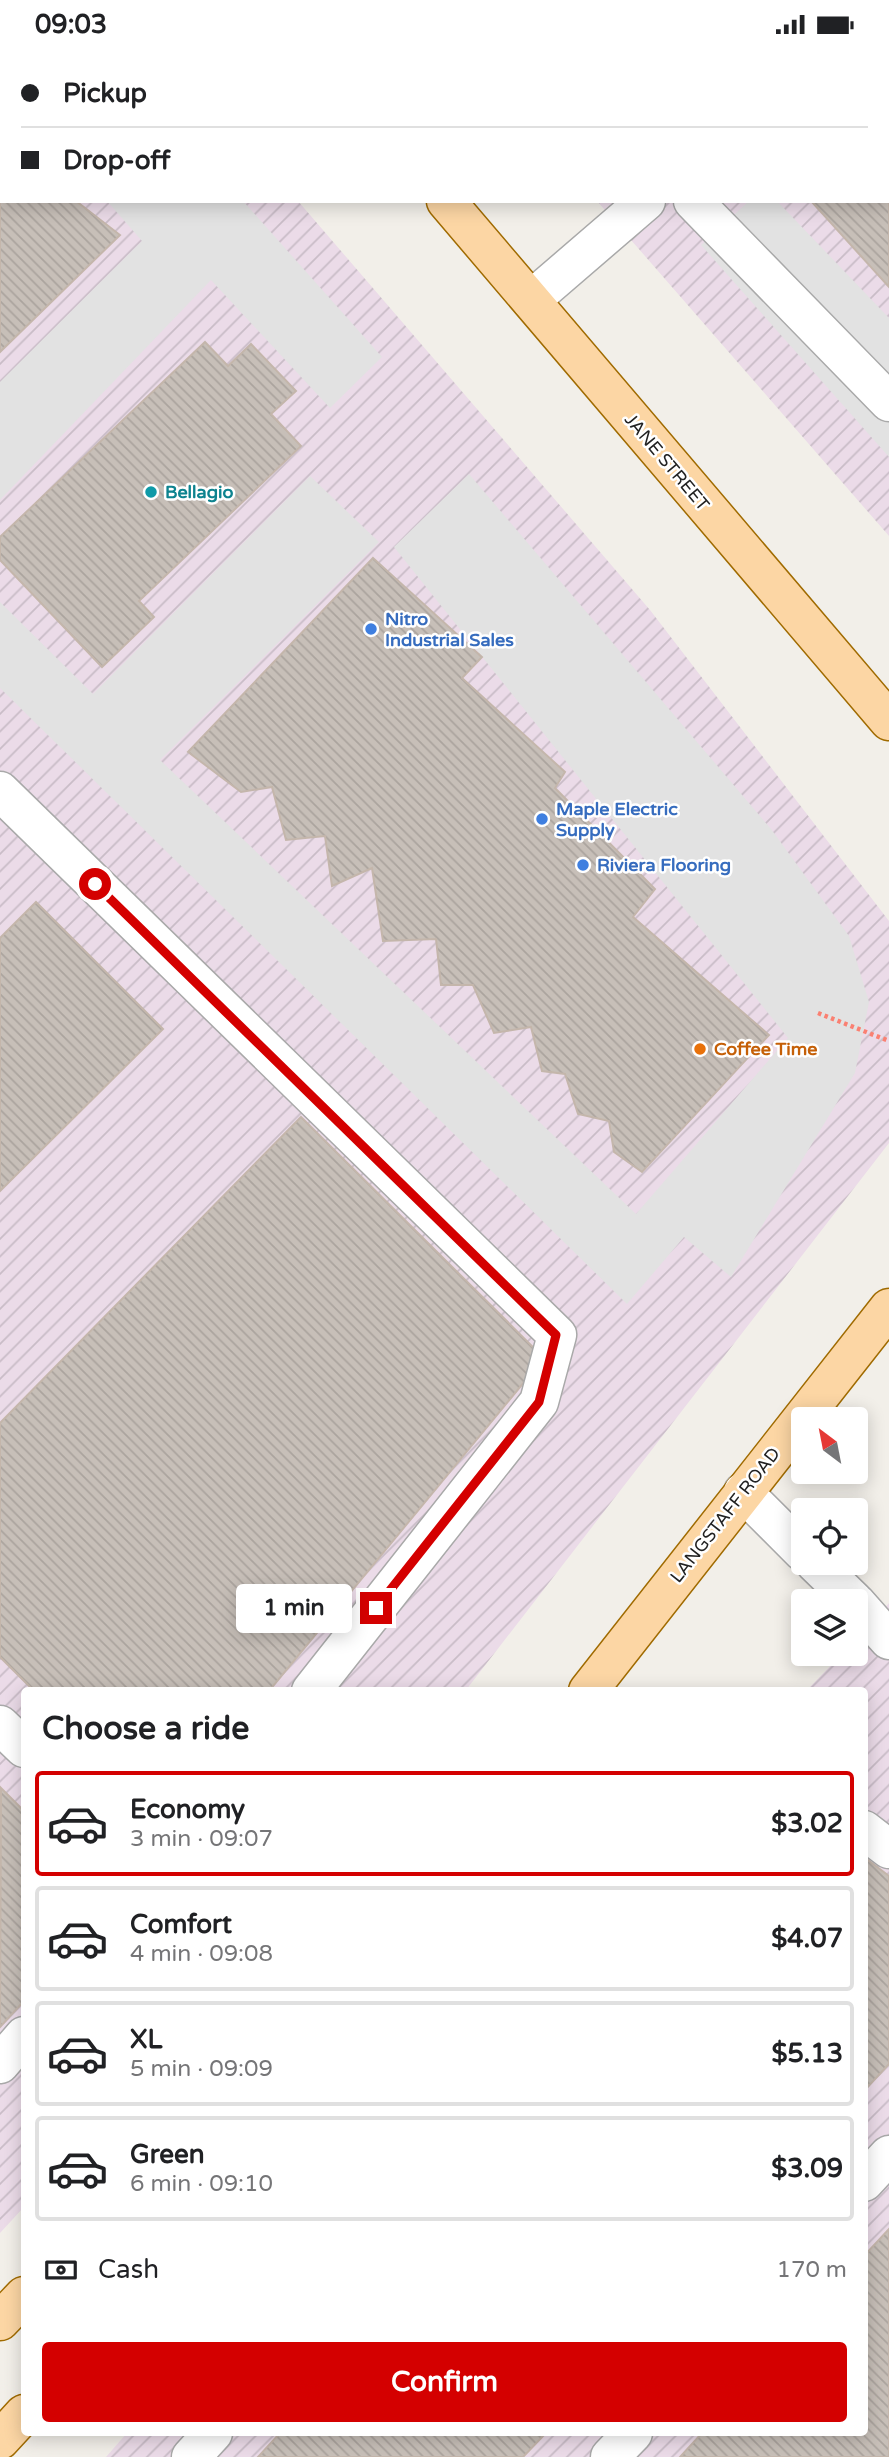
<!DOCTYPE html>
<html lang="en">
<head>
<meta charset="utf-8">
<style>
	:root { --surface:#fff; --page:#f6f6f6; --text:#202124; --muted:#757577; --line:#e0e0e0; --accent:#d40000 }
	body { margin:0; font-family:"Varela Round",sans-serif; background:var(--page); color:var(--text); height:100vh; display:flex; flex-direction:column; font-size:26px; white-space:nowrap }
	* { box-sizing:border-box; margin:0 }
	p { font-size:23px; color:var(--muted) }
	.icon { flex:none; width:38px; height:38px; fill:none; stroke:currentColor; stroke-width:2; stroke-linecap:round; stroke-linejoin:round }
	.map { position:relative; flex:1; overflow:hidden }
	.side { position:absolute; left:21px; top:1638px; width:847px; height:749px; display:flex; flex-direction:column; background:var(--surface); border-radius:7px; box-shadow:0 4px 18px #0003 }
	.side>* { flex:none }
	.guide { position:absolute; left:0px; top:0px; width:889px; height:154px; box-shadow:0 4px 18px #0003; display:grid; align-content:center; height:154px; padding:0 21px; background:var(--surface) }
	.needle { width:46px; rotate:328deg }
	.fabs { position:absolute; left:791px; top:1358px; display:grid; gap:14px }
	.fabs a { display:grid; place-items:center; width:77px; height:77px; border-radius:7px; background:var(--surface); box-shadow:0 4px 18px #0003; font-size:35px }
	.end { position:absolute; width:32px; height:32px; margin:-16px; border:9px solid #d40000; background:#fff; box-shadow:0 0 0 4px #fff }
	.from { border-radius:50% }
	.bubble { position:absolute; height:49px; border-radius:7px; background:var(--surface); box-shadow:0 4px 18px #0003; font-size:23px; font-weight:800; line-height:49px; text-align:center }
	.guide b { display:flex; align-items:center; gap:24px; height:66px; font-size:26px }
	.guide b+b { border-top:2px solid var(--line) }
	.guide i { width:18px; height:18px; background:var(--text) }
	ul { padding:0; list-style:none }
	li { display:flex; align-items:center; gap:21px; height:105px; margin:0 14px 10px; padding:0 7px; border:4px solid var(--line); border-radius:7px }
	li div { flex:1 }
	li b { display:block; font-size:26px }
	li em { font-style:normal; font-weight:800 }
	li.current { border-color:var(--accent) }
	li>.icon { width:63px; height:63px; stroke-width:1.5 }
	h2 { padding:0 21px; font-size:32px; line-height:84px }
	.pay { display:flex; align-items:center; gap:18px; height:77px; padding:0 21px; font-size:26px }
	.pay p { margin-inline-start:auto }
	.button { display:flex; gap:14px; margin-top:auto; padding:14px 21px }
	.button a { flex:1; height:80px; border-radius:7px; background:var(--accent); color:#fff; font-size:28px; font-weight:800; line-height:80px; text-align:center }
	.status { display:flex; justify-content:space-between; align-items:center; height:49px; padding:0 35px; background:var(--surface); direction:ltr }
	.status svg { height:19px; fill:currentColor }
	.map>svg:first-child { display:block }
</style>
</head>
<body>
<div class="status"><b>09:03</b><svg viewBox="0 0 49 12"><path d="M0 12V9h3v3zM5 12V6h3v6zM10 12V3h3v9zM15 12V0h3v12zM26 1h20v11H26zM47 4h2v5h-2z"/></svg></div>
<div class="map">
<svg width="889" height="2408" viewBox="0 0 889 2408">
	<defs>
		<pattern id="industrial-furrows" width="10" height="10" patternUnits="userSpaceOnUse" patternTransform="scale(1.75)"><rect width="10" height="10" fill="#ebdbe8"/><path d="M-1 1l2-2M0 10L10 0M9 11l2-2" fill="none" stroke="#c9bcc7"/></pattern>
		<pattern id="building-back-hatch" width="6" height="6" patternUnits="userSpaceOnUse" patternTransform="scale(1.75)"><rect width="6" height="6" fill="#c7bfb8"/><path d="M-1 5l2 2M0 0l6 6M5-1l2 2" fill="none" stroke="#aba49e"/></pattern>
	</defs>
	<rect width="100%" height="100%" fill="#f2efe9"/>
	<path fill="url(#industrial-furrows)" d="M0,0H167L2,2V152H298L650,561L889,872V1094L466,1641L24,1642V2158L0,2184Z
		M464,0H889V487L597,152H887V2Z
		M889,1554V2408H106L127,2384H864V1642L807,1641L842,1605H856V1590Z"/>
	<path fill="#e2e2e2" d="M0,0H106L108,2H2V32Z
		M107,152H243L382,308L330,359L211,231L0,451V333L142,192Z
		M749,152H777L889,269V408L701,196Z
		M469,425L771,780L849,887L869,953L855,1024L731,1228L684,1188L627,1255L0,639V553L93,645L310,427L379,493L160,711L636,1165L788,989L394,498Z"/>
	<path fill="url(#building-back-hatch)" stroke="#c4b6ab" stroke-width="2" d="M617,0H693L691,2Z
		M889,42V238L811,152H887Z
		M0,65L2,66L0,94Z
		M0,95L2,152H76L120,186L0,303Z
		M205,293L228,317L251,295L296,342L271,365L301,397L139,552L154,568L102,618L0,511V488Z
		M373,509L482,608L462,629L565,723L555,739L655,840L633,868L769,986L642,1123L614,1103L609,1072L578,1065L565,1025L542,1022L531,978L494,984L473,936H441L436,890L383,892L372,819L332,837L325,787L286,791L272,738L241,743L188,703Z
		M36,853L163,980L0,1142V889Z
		M301,1068L544,1309L269,1642H34L0,1608V1374Z
		M1,1739L24,1762V1952L0,1978Z
		M864,1808L889,1827V2015L864,2042Z
		M889,2180V2408H680L702,2384H864V2207Z
		M280,2384H546L523,2408H258Z"/>
	<g fill="none" stroke-linecap="round" stroke-linejoin="round">
		<defs>
			<path id="minor" d="M567,0L568,2
				M767,2L769,0
				M693,152L889,353
				M531,251L646,152
				M0,742L557,1286L539,1353L311,1642
				M743,1443L803,1503
				M815,1514L854,1552
				M856,1554L889,1591
				M0,1676L24,1699
				M864,1781L889,1800
				M0,2015L24,1987
				M864,2133L889,2106
				M191,2408L213,2384
				M610,2408L633,2384"/>
			<path id="major" d="M310,0L312,2
				M446,152L889,672
				M588,1642L889,1259
				M0,2272L24,2247
				M0,2391L24,2365"/>
		</defs>
		<use href="#minor" stroke="#a9a9a9" stroke-width="41"/>
		<use href="#major" stroke="#a06b00" stroke-width="41"/>
		<path stroke="#fa8072" stroke-width="4.5" stroke-dasharray="3.5 3.5" stroke-linecap="butt" d="M818,964L889,992"/>
		<use href="#minor" stroke="#fff" stroke-width="38"/>
		<use href="#major" stroke="#fcd6a4" stroke-width="38"/>
	</g>
	<g fill="none" stroke-linecap="round" stroke-linejoin="round">
		<path stroke="#d40000" stroke-width="9" d="M95,835L556,1286L539,1353L376,1559"/>
	</g>
	<circle fill="#0f9aa8" stroke="#fff" stroke-width="2.5" cx="151" cy="443" r="7"/>
	<g fill="#3f7fe0" stroke="#fff" stroke-width="2.5">
		<circle cx="371" cy="580" r="7"/>
		<circle cx="542" cy="770" r="7"/>
		<circle cx="583" cy="816" r="7"/>
	</g>
	<circle fill="#e8710a" stroke="#fff" stroke-width="2.5" cx="700" cy="1000" r="7"/>
	<g text-anchor="middle" dominant-baseline="central" stroke-width="5" stroke-linejoin="round" paint-order="stroke">
		<g font-size="18" fill="#222" stroke="#fff">
			<text transform="translate(667 413) rotate(50)">JANE STREET</text>
			<text transform="translate(725 1466) rotate(-52)">LANGSTAFF ROAD</text>
		</g>
		<g font-size="18" font-weight="bold" fill="#0d838f" stroke="#fff" text-anchor="start">
			<text x="165" y="443">Bellagio</text>
		</g>
		<g font-size="18" font-weight="bold" fill="#366cbe" stroke="#fff" text-anchor="start">
			<text x="385" y="570">Nitro<tspan x="385" dy="21">Industrial Sales</tspan></text>
			<text x="556" y="760">Maple Electric<tspan x="556" dy="21">Supply</tspan></text>
			<text x="597" y="816">Riviera Flooring</text>
		</g>
		<g font-size="18" font-weight="bold" fill="#c56008" stroke="#fff" text-anchor="start">
			<text x="714" y="1000">Coffee Time</text>
		</g>
	</g>
</svg>
<div class="fabs">
<a><svg class="needle" viewBox="-14 -14 28 28"><path d="M0-13l5 13h-10z" fill="#e53935"/><path d="M0 13l5-13h-10z" fill="#757577"/></svg></a>
<a><svg class="icon" aria-label="locate" viewBox="0 0 24 24"><circle cx="12" cy="12" r="6"/><path d="M12 2v4M12 18v4M2 12h4M18 12h4"/></svg></a>
<a><svg class="icon" aria-label="layers" viewBox="0 0 24 24"><path d="M12 4l9 5-9 5-9-5zM3 14l9 5 9-5"/></svg></a>
</div>
<i class="end from" style="left:95px;top:835px"></i>
<i class="end" style="left:376px;top:1559px"></i>
<div class="bubble" style="left:236px;top:1535px;width:116px">1 min</div>
<div class="guide">
<b><i class="from"></i>Pickup</b>
<b><i></i>Drop-off</b>
</div>
<section class="side">
<h2>Choose a ride</h2>
<ul>
<li class="current"><svg class="icon" aria-label="car" viewBox="0 0 24 24"><path d="M5 17H2v-5l4-1 3-4h7l3 4 3 1v5h-3M9 17h6M6 11h13"/><circle cx="7" cy="17" r="2"/><circle cx="17" cy="17" r="2"/></svg><div><b>Economy</b><p>3 min · 09:07</p></div><em>$3.02</em></li>
<li><svg class="icon" aria-label="car" viewBox="0 0 24 24"><path d="M5 17H2v-5l4-1 3-4h7l3 4 3 1v5h-3M9 17h6M6 11h13"/><circle cx="7" cy="17" r="2"/><circle cx="17" cy="17" r="2"/></svg><div><b>Comfort</b><p>4 min · 09:08</p></div><em>$4.07</em></li>
<li><svg class="icon" aria-label="car" viewBox="0 0 24 24"><path d="M5 17H2v-5l4-1 3-4h7l3 4 3 1v5h-3M9 17h6M6 11h13"/><circle cx="7" cy="17" r="2"/><circle cx="17" cy="17" r="2"/></svg><div><b>XL</b><p>5 min · 09:09</p></div><em>$5.13</em></li>
<li><svg class="icon" aria-label="car" viewBox="0 0 24 24"><path d="M5 17H2v-5l4-1 3-4h7l3 4 3 1v5h-3M9 17h6M6 11h13"/><circle cx="7" cy="17" r="2"/><circle cx="17" cy="17" r="2"/></svg><div><b>Green</b><p>6 min · 09:10</p></div><em>$3.09</em></li>
</ul>
<div class="pay"><svg class="icon" aria-label="cash" viewBox="0 0 24 24"><path d="M3 7h18v10H3z"/><circle cx="12" cy="12" r="2"/></svg>Cash<p>170 m</p></div>
<div class="button"><a>Confirm</a></div>
</section>
</div>
</body>
</html>
